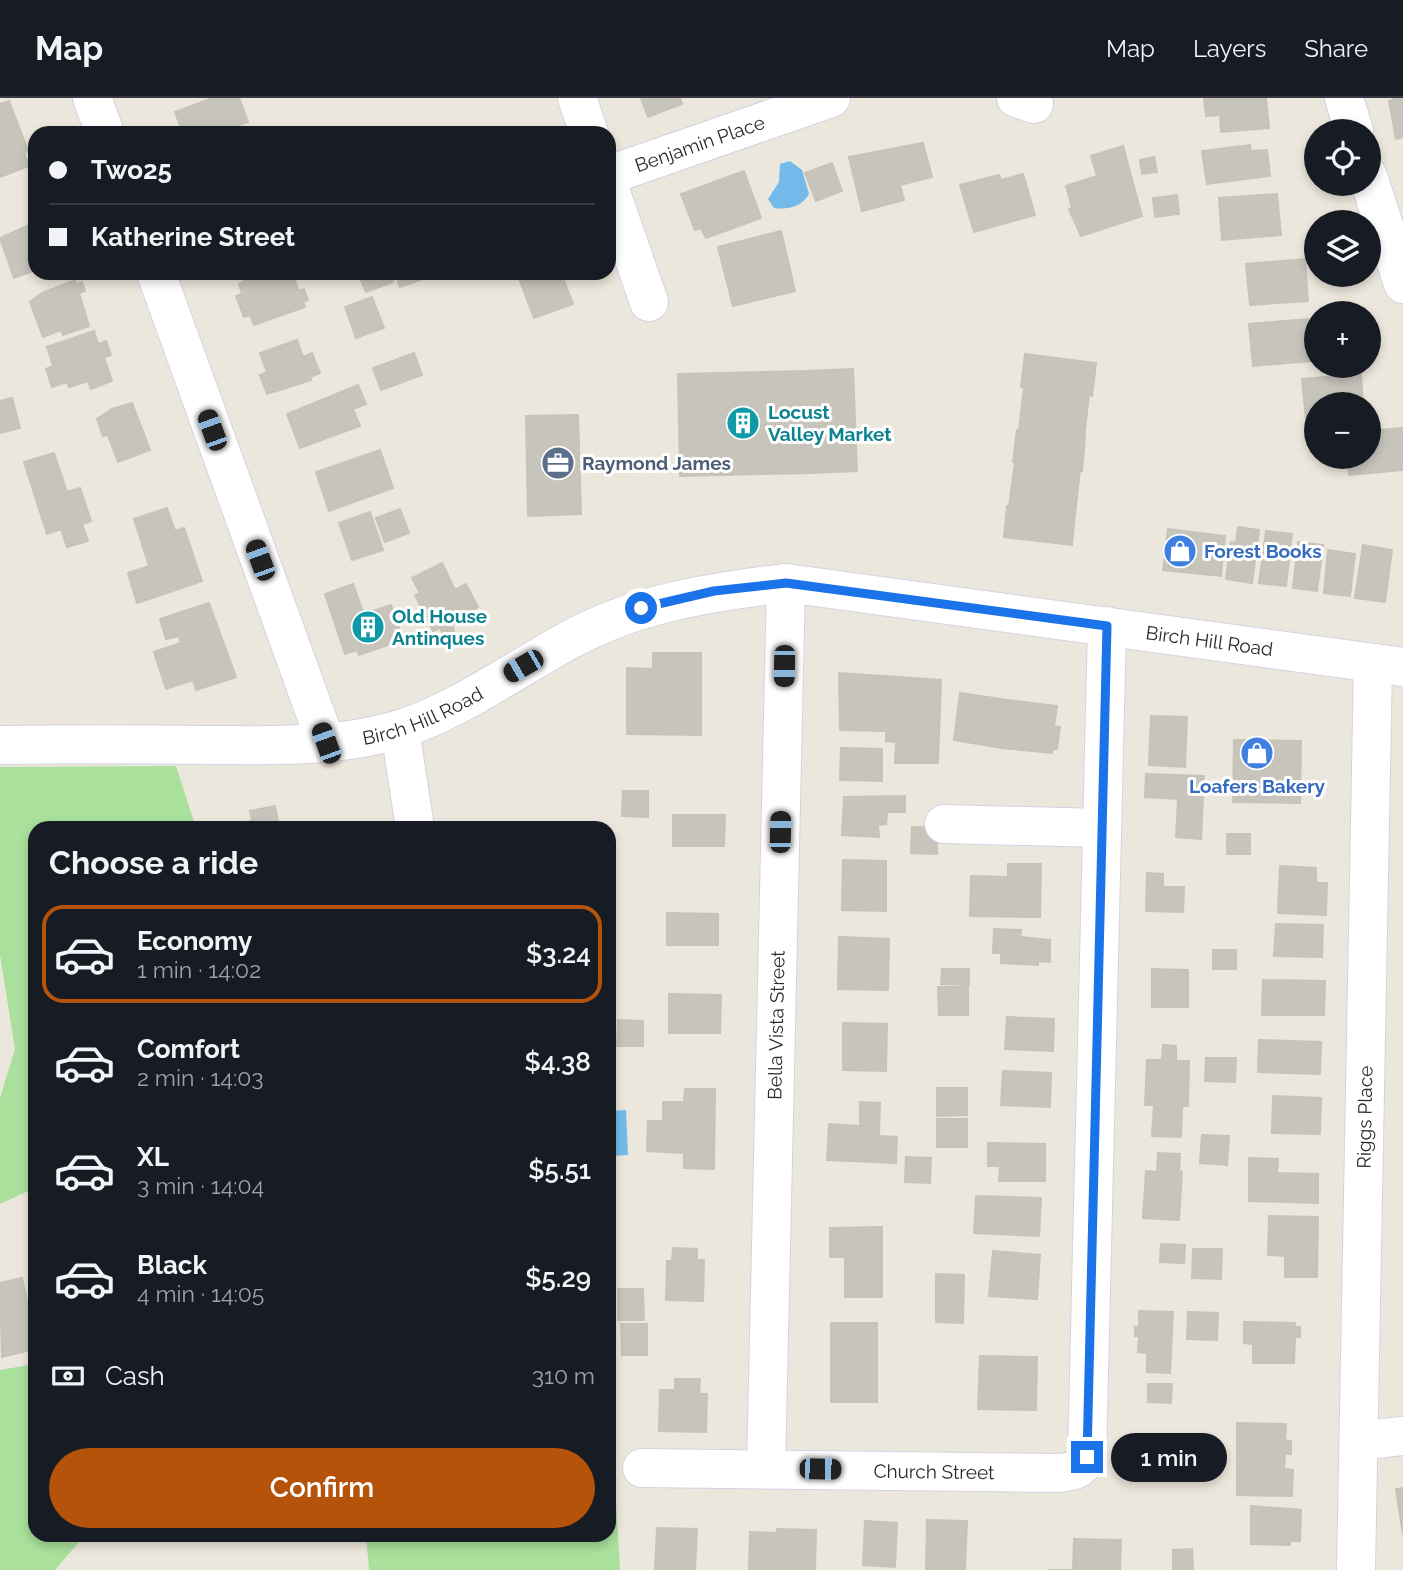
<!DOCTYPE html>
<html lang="en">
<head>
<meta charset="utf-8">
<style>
	:root { --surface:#171b24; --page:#20242c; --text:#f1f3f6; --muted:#9ea1a6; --line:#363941; --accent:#b45309 }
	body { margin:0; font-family:Raleway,sans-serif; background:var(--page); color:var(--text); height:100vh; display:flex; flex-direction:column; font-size:26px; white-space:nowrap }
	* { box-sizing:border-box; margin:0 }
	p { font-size:23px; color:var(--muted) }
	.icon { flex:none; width:38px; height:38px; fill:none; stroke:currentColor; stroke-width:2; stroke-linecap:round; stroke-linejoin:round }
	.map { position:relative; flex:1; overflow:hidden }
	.drawer { position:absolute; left:28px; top:723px; width:588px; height:721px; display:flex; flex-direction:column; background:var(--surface); border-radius:21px; box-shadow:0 4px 10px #0003 }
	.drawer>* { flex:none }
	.top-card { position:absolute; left:28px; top:28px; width:588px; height:154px; border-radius:21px; box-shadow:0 4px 10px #0003; display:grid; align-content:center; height:154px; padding:0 21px; background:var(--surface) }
	.fabs { position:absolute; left:1304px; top:21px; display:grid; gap:14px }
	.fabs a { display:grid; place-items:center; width:77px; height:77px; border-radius:50%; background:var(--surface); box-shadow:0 4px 10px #0003; font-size:35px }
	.end { position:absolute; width:32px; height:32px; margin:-16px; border:9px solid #1a73e8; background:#fff; box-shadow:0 0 0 4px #fff }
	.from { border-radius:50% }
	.bubble { position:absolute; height:49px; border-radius:24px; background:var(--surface); box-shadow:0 4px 10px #0003; font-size:23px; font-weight:600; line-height:49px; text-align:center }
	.car { position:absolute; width:21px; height:42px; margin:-21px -10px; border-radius:9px; box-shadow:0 0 5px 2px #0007; background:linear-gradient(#222 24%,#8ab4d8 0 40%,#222 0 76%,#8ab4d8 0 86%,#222 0) }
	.top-card b { display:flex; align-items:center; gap:24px; height:66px; font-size:26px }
	.top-card b+b { border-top:2px solid var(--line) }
	.top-card i { width:18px; height:18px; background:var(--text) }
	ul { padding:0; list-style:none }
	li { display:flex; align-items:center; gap:21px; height:98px; margin:0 14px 10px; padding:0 7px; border:4px solid transparent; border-radius:21px }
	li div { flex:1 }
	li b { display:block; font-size:26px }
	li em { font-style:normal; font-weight:600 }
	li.on { border-color:var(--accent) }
	li>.icon { width:63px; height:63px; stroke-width:1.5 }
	h2 { padding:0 21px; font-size:32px; line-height:84px }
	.pay { display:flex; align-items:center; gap:18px; height:77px; padding:0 21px; font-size:26px }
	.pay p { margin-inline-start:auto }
	.cta { display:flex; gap:14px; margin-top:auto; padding:14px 21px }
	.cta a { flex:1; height:80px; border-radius:42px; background:var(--accent); color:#fff; font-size:28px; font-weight:600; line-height:80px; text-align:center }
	header { display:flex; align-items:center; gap:42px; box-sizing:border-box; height:98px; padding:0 35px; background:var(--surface); border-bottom:2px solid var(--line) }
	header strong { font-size:33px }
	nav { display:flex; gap:38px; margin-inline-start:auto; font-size:24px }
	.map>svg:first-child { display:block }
</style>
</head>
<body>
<header>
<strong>Map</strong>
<nav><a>Map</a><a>Layers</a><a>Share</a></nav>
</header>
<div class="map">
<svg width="1403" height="1472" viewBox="0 0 1403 1472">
	<rect width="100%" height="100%" fill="#ece7dc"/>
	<path fill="#a9e09b" d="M176,668L196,730H35V1090L0,1106V1000L15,951L0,857V669Z
		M35,1266V1437H85L55,1472H0V1272Z
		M609,1278L620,1472H369L366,1437H609Z"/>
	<path fill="#73baea" d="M790,63L802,72L809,96C802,109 787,112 774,110L768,101L779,84L780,66Z
		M626,1012L628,1057L609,1058V1013Z"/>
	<path fill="#c7c4bc" stroke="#c7c3b6" stroke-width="2" d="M213,0H239L248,24L217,35H183L175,14Z
		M641,0H680L682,6L648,19Z
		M1204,0H1266L1269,30L1221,34L1220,17L1206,18Z
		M1396,0H1403V39L1396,41L1389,3Z
		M9,3L28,53L24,55L29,68L0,79V6Z
		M923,45L932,79L900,87L904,102L862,113L849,59Z
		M1250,47L1251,53L1267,52L1270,78L1207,86L1202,53Z
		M1123,48L1142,118L1081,138L1069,111L1072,110L1066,88L1097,78L1091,58Z
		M1154,59L1157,74L1142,76L1140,62Z
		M832,65L842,93L816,103L805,75Z
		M744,73L761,120L706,140L701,130L695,132L681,96Z
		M1023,76L1035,117L974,134L960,87L999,77L1001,82Z
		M1277,96L1281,137L1222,142L1219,100Z
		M1177,97L1179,116L1155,119L1153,100Z
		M35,124V172L14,180L0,140Z
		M781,133L795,193L733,208L718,149Z
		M1305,161L1308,203L1250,207L1246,166Z
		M260,175H292L299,193L304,191L308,202L303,204L305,209L254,227L250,217L244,219L236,198L242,196L239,186Z
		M358,175H389L393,184L366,194Z
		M395,175H426L427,179L400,189Z
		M517,175H561L573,206L534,220Z
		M75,182L76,186L82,184L85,193L79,195L89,228L63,237L61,232L43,239L30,204L42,195Z
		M372,199L384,230L356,240L345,209Z
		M1308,221L1311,263L1253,268L1249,226Z
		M94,233L98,246L106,243L111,257L104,259L112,283L91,291L88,283L69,289L67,284L52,289L46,271L53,268L47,249Z
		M297,242L303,259L312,255L320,275L310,279L311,282L267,296L260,277L267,274L260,255Z
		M414,255L422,277L381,292L373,270Z
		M1025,256L1096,265L1092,298L1021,289Z
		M853,271L857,373L810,375L806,273Z
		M806,273L810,375L680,378L678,276Z
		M1361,276L1363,306H1316V321L1306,322L1302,281Z
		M358,287L366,306L353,311L360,328L300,350L287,316Z
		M1024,289L1089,297L1084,340L1019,332Z
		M12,300L20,330L0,335V303Z
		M132,305L150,352L118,364L108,337L103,338L97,321L112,311Z
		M578,317L581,416L528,418L526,318Z
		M1403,330V372L1349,377L1347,359H1368V333Z
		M1017,332L1085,340L1082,373L1013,364Z
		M380,352L393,390L329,413L316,374Z
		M54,355L67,394L80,390L91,423L82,426L88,443L67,449L61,431L47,436L24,364Z
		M1015,365L1080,372L1075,416L1009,408Z
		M1007,408L1075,416L1072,447L1004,439Z
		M167,410L175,433L184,430L202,483L137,505L128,475L149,468L134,421Z
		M400,411L409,435L385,444L376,420Z
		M370,414L383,452L352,462L339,425Z
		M1238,429L1259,432L1252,485L1226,481L1231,444L1236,445Z
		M1168,431L1225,438L1221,478L1163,472Z
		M1266,433L1292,436L1286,488L1259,485Z
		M1298,444L1323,447L1317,493L1293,490Z
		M1363,447L1392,452L1385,504L1355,500Z
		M1328,452L1355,456L1350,498L1324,495Z
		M442,465L455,492L466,486L478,509L466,515L468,520L452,527L454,533L444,538L440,530L433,533L415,497L420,495L412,480Z
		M353,486L364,516L391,507L403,542L359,557L357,552L345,556L325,496Z
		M209,505L236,579L196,592L193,582L166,591L154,554L181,545L179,538L166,541L160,521Z
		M653,555H701V637L627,636V570L653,571Z
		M839,575L941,582L938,665H895L896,644L886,643V633L840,632Z
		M960,595L1008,602L1002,650L954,642Z
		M1008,602L1057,608L1054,628L1060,629L1057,651H1052V655L1002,650Z
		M1151,618L1187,619L1185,669L1149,667Z
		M1234,642L1301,643L1300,705L1233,704Z
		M841,650L882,651V683L840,682Z
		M1146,676L1204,678L1201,741L1176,739L1178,701L1145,699Z
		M623,693H648V719L622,718Z
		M905,698V714H887L886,726L878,727L879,739L842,737L844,699Z
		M275,708L279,730H235L234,726L252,723L250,713Z
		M673,717H725L724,748H673Z
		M912,729L937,730V756L911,755Z
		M1227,736H1250V756H1227Z
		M843,762L886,763V813L842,812Z
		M1008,766H1041L1040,819L970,818L971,778L1008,779Z
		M1280,768L1316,770V785H1327L1326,817L1278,815Z
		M1147,775L1163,776V789H1184L1183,814L1146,813Z
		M667,815L718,816V847H667Z
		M1276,826L1323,827L1322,859L1274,858Z
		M994,831L1021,832L1020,839L1050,842V864L1038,863V867L1001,865V855H993Z
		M839,839L889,841L888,892L838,891Z
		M1213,852H1236V871H1213Z
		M942,871H969V887L941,886Z
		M1152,871L1188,872V909H1152Z
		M1263,882L1325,883L1324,917H1262Z
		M938,889H968V917H939Z
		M669,896L721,897L720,935H669Z
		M1007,919L1054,921L1053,953L1005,951Z
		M618,922L643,923V948H617Z
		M843,925L887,926L886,973L843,972Z
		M1259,942L1321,944L1320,976L1258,974Z
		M1163,947L1176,948V963H1189L1188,1008H1182L1181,1039L1152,1038L1154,1007H1145L1147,962H1162Z
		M1206,960H1236L1235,984L1205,983Z
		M1003,973L1051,975L1050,1009L1001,1007Z
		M937,990H967V1017L937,1018Z
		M685,991H715L714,1071L684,1070V1055L647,1053L648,1023H663V1004H684Z
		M1273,998L1321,1000L1320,1036L1272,1035Z
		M860,1004L880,1005L879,1038L897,1039L896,1065L827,1062L829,1026L860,1028Z
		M937,1021H967V1049H937Z
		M1202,1037L1229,1038L1227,1067L1200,1065Z
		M988,1045L1045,1046V1083H999L1000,1068H988Z
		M1158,1055L1180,1056L1179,1073L1182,1074L1179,1122L1143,1120L1146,1073L1157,1074Z
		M906,1059L931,1060L930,1085L905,1084Z
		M1249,1060L1278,1061L1277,1075L1318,1076V1105L1249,1103Z
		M976,1098L1041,1100L1039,1138L974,1135Z
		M1269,1118L1318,1119L1317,1179H1285V1158L1268,1157Z
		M882,1129V1199H845V1159H830V1130Z
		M1161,1146L1185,1147L1184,1165L1160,1164Z
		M673,1150L697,1151V1162H704L703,1203L666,1202L667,1163H672Z
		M1193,1151H1222L1221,1181L1192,1180Z
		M993,1153L1040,1157L1037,1201L989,1198Z
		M936,1176L964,1177L963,1225L936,1224Z
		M22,1180L35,1237V1251L2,1259L0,1185Z
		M618,1191H643L644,1222H618Z
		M1139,1213L1173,1214L1170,1275L1147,1274V1255L1138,1254L1139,1238H1135V1229H1139Z
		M1188,1214L1218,1215L1217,1242L1187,1241Z
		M1244,1224L1295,1225L1294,1229H1300V1239H1295L1294,1265H1253V1246L1244,1245Z
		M831,1225H877V1304H831Z
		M621,1226H647V1257H622Z
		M980,1258L1037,1259L1036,1312L978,1311Z
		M675,1281H700L699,1296H707L706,1334L659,1333L660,1292H675Z
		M1148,1286H1172L1171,1305L1148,1304Z
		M1237,1325L1286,1326L1285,1342L1291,1343V1356H1285L1284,1371L1293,1372L1292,1398L1237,1397Z
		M1403,1390V1437L1396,1391Z
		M1251,1408L1301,1412L1300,1443H1290V1447L1251,1446Z
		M927,1422L967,1423L965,1472H926Z
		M865,1423L897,1425L895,1469L863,1467Z
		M657,1430L697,1431L695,1472H655Z
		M777,1431L816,1432L815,1472H749L750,1434L777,1435Z
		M1074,1441L1121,1442L1120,1472H1048H1073Z
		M1192,1451L1193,1472H1173V1452Z"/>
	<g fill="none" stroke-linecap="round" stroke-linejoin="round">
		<defs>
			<g id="minor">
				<path d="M92,0L105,35"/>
				<path d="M577,0L589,35"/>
				<path d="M1016,0L1034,6"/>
				<path d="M1344,0L1354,33"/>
				<path id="s1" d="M609,77L831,0"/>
				<path d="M1368,78L1403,186"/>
				<path d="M609,89L649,204"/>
				<path d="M156,175L326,645"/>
				<path d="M400,632L415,730"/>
				<path id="s2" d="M0,647C69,646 138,646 207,647C271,647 336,650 397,632C453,616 519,569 571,541C638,505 711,494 786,485L1403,569"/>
				<path d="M944,726L1101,730"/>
				<path d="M1359,1343L1403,1338"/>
				<path id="s3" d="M642,1370L1060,1375C1074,1373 1081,1372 1087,1359L1107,528"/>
				<path id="s4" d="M766,1370L786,485"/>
				<path id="s5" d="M1356,1472L1373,565"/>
			</g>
		</defs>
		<use href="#minor" stroke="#d2d3e2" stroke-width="40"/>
		<use href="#minor" stroke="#fff" stroke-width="38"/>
	</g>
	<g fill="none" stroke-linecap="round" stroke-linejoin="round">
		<path stroke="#1a73e8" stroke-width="9" d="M641,510L714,493L786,485L1107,528L1087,1359"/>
	</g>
	<defs>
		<symbol id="building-disc" viewBox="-11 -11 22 22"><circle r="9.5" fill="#0f9aa8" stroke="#fff"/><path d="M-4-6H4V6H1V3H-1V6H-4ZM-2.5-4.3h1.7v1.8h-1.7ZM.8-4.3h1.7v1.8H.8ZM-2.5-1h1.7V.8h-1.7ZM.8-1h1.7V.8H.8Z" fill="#fff"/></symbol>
		<symbol id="office-disc" viewBox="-11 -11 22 22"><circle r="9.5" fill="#5c6f8a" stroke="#fff"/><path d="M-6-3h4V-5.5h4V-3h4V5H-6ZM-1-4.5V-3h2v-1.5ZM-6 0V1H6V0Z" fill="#fff"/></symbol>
		<symbol id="shop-disc" viewBox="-11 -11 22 22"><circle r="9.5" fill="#3f7fe0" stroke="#fff"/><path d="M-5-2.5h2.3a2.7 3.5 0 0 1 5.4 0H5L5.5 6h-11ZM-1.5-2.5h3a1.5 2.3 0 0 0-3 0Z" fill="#fff"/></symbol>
	</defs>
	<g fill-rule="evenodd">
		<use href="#building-disc" x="724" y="306" width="38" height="38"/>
		<use href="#office-disc" x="539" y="346" width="38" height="38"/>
		<use href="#shop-disc" x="1161" y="434" width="38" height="38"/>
		<use href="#building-disc" x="349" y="510" width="38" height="38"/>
		<use href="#shop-disc" x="1238" y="636" width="38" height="38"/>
	</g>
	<g text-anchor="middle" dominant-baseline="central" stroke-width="6" stroke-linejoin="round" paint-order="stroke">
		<g font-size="19" fill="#2a2a2a" stroke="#fff">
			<text stroke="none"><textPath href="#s1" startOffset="96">Benjamin Place</textPath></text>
			<text stroke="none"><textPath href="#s2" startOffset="1246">Birch Hill Road</textPath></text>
			<text stroke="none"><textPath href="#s2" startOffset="427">Birch Hill Road</textPath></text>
			<text stroke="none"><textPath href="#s4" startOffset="443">Bella Vista Street</textPath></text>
			<text stroke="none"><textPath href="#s5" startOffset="453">Riggs Place</textPath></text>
			<text stroke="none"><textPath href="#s3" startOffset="292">Church Street</textPath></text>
		</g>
		<g font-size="19" font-weight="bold" fill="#0d838f" stroke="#fff" text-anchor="start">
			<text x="768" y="314">Locust<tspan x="768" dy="22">Valley Market</tspan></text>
			<text x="392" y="518">Old House<tspan x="392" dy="22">Antinques</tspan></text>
		</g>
		<g font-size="19" font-weight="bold" fill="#4e5e75" stroke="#fff" text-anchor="start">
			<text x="582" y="365">Raymond James</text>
		</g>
		<g font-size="19" font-weight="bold" fill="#366cbe" stroke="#fff" text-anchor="start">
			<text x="1204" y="453">Forest Books</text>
			<text x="1257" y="688" text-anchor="middle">Loafers Bakery</text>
		</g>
	</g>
</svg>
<div class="fabs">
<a><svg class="icon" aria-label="locate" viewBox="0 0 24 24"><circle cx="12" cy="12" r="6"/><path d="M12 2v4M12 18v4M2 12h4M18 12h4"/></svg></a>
<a><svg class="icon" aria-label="layers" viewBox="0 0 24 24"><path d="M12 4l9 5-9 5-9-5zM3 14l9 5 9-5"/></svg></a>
<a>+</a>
<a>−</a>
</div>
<i class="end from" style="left:641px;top:510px"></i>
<i class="end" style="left:1087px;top:1359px"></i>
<div class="bubble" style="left:1111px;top:1335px;width:116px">1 min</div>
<i class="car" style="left:212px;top:332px;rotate:340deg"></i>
<i class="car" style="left:260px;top:462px;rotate:340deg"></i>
<i class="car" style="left:523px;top:568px;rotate:240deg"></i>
<i class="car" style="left:784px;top:568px;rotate:181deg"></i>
<i class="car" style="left:326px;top:645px;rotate:340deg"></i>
<i class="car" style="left:780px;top:734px;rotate:1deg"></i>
<i class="car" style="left:820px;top:1371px;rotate:91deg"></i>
<div class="top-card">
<b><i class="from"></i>Two25</b>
<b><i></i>Katherine Street</b>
</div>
<section class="drawer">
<h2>Choose a ride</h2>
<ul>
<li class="on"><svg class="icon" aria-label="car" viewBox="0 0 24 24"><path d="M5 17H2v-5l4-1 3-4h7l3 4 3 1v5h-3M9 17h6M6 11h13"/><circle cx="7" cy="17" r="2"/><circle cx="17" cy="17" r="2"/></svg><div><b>Economy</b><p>1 min · 14:02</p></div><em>$3.24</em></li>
<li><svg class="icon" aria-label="car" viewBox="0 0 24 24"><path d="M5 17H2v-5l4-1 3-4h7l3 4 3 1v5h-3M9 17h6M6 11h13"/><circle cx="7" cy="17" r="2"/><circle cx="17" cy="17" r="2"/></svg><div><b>Comfort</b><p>2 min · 14:03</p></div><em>$4.38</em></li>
<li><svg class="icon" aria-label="car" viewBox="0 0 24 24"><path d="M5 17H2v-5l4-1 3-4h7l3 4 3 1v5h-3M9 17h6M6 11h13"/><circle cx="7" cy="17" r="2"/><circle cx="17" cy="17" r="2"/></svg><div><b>XL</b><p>3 min · 14:04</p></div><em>$5.51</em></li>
<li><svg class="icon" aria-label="car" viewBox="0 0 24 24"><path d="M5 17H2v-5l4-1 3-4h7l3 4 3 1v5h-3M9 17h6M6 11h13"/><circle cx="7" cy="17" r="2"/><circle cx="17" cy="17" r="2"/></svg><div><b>Black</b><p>4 min · 14:05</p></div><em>$5.29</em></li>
</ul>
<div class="pay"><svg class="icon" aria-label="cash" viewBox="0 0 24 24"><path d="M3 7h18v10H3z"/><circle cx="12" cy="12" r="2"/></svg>Cash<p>310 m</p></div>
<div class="cta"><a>Confirm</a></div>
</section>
</div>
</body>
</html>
